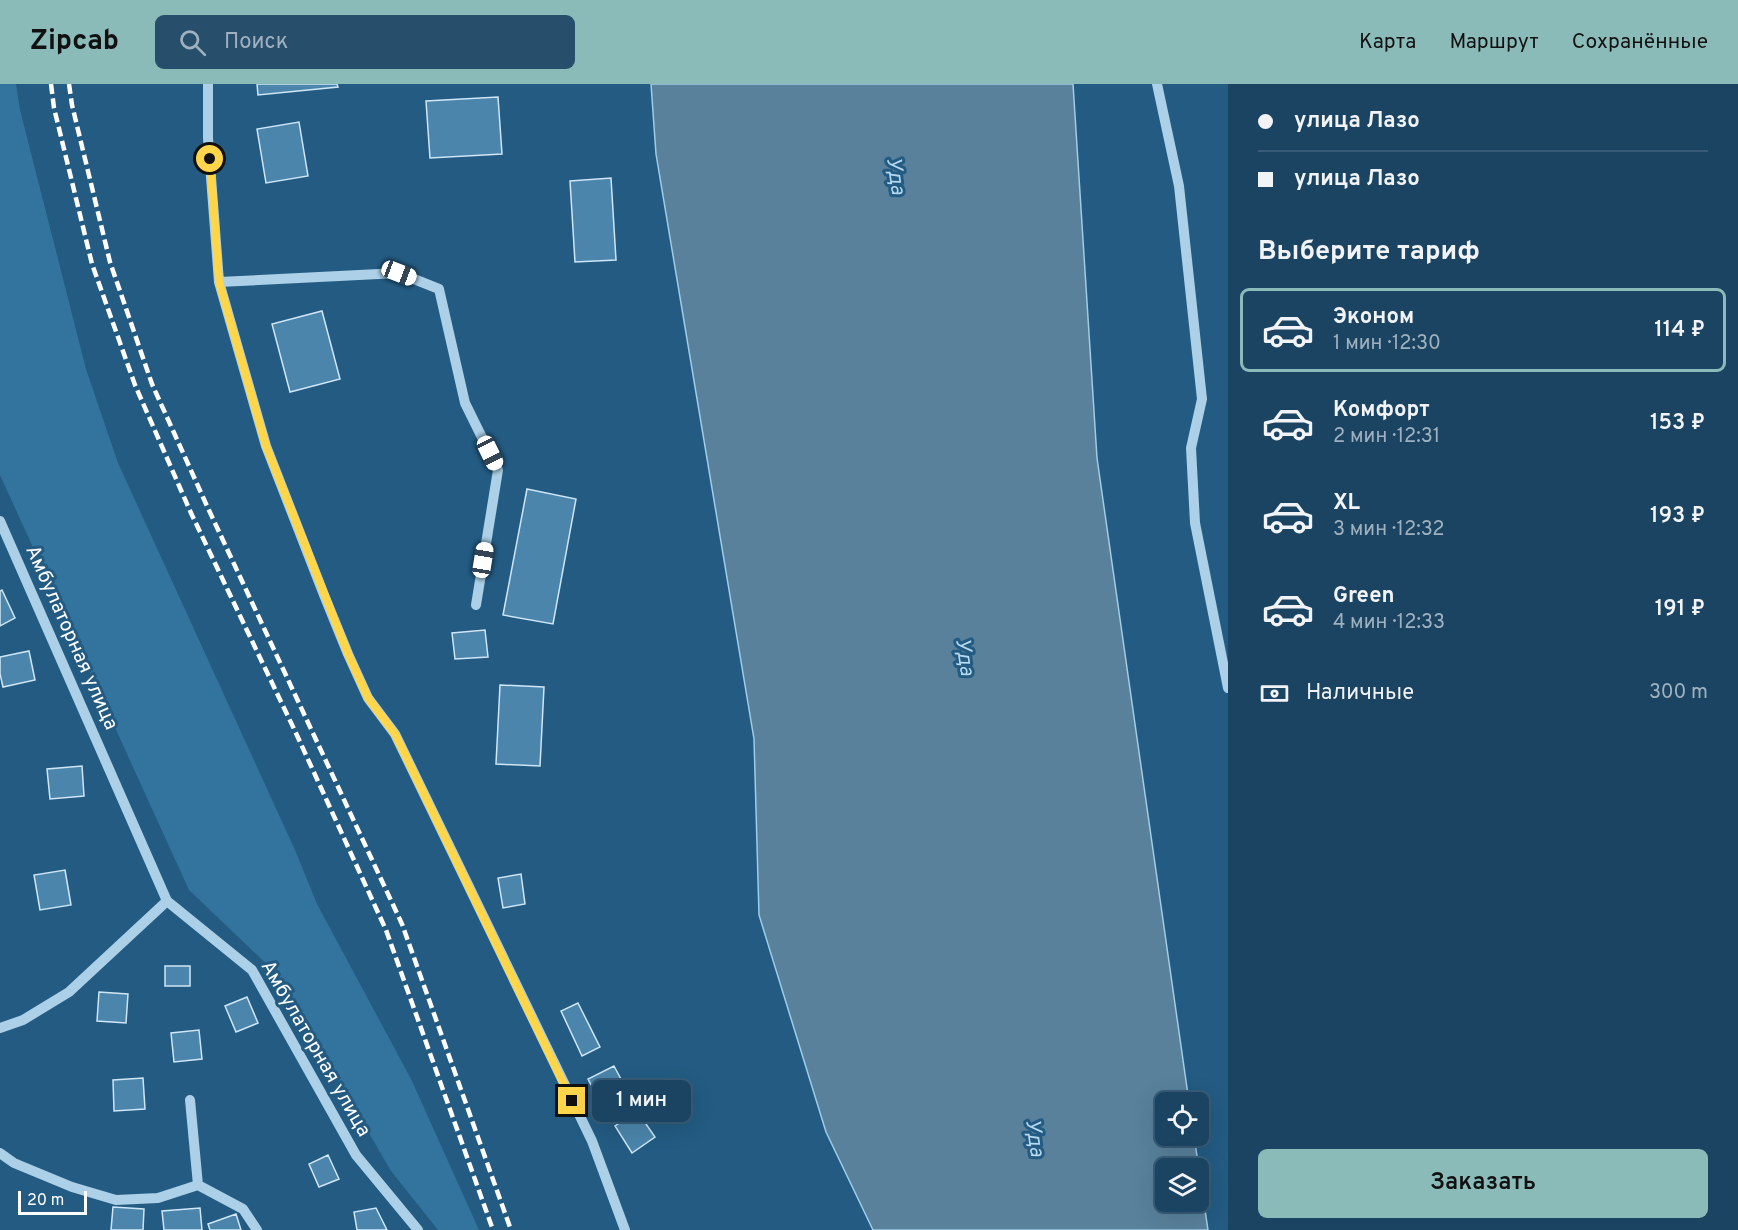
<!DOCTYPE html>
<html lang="ru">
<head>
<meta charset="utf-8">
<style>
	:root { --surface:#1a4462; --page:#274e6b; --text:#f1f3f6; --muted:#9fb0be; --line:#385c77; --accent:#8bbbb9 }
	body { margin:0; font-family:Overpass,sans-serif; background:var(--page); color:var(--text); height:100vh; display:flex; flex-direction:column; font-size:22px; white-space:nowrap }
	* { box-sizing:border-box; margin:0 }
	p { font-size:20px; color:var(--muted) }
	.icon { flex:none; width:33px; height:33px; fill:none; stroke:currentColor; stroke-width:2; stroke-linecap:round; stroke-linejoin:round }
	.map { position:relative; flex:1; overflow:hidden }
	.drawer { display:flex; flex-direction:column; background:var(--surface); width:510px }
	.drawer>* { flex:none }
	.top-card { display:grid; align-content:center; height:132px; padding:0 30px; background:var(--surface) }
	.tools { position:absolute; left:1155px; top:1008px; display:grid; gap:12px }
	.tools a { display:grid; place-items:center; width:54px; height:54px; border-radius:9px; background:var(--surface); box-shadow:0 6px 24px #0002,0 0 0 2px var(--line); font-size:30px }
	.scale { position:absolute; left:18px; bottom:15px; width:69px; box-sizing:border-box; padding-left:6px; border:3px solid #fff; border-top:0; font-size:16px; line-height:21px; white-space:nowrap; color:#fff; -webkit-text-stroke:4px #235b82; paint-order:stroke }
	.end { position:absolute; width:27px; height:27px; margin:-14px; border:8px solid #ffd54a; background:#111; box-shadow:0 0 0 3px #111 }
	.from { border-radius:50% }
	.bubble { position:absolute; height:42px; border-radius:9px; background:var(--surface); box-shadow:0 6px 24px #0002,0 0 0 2px var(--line); font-size:20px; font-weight:600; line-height:42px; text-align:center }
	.car { position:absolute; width:18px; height:36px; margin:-18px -9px; border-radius:8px; box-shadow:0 0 4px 2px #0007; background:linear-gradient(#fff 24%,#345 0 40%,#fff 0 76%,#345 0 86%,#fff 0) }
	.top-card b { display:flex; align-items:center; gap:21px; height:57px; font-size:22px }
	.top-card b+b { border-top:2px solid var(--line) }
	.top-card i { width:15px; height:15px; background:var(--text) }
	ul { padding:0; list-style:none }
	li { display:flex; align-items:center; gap:18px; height:84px; margin:0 12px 9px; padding:0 18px; border:3px solid transparent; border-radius:9px }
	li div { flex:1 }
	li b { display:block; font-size:22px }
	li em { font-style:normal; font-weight:600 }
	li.active { border-color:var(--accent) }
	li>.icon { width:54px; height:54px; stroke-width:1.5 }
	h2 { padding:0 30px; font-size:27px; line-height:72px }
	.pay { display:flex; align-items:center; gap:15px; height:66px; padding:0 30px; font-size:22px }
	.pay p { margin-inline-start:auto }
	.primary-button { display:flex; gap:12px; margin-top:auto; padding:12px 30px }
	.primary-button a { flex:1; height:69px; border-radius:9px; background:var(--accent); color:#111; font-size:24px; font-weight:600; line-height:69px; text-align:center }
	header { display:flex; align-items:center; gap:36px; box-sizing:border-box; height:84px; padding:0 30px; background:var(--accent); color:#111 }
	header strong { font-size:28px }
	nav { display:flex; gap:33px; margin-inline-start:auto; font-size:21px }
	.search { width:420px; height:54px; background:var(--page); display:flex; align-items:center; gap:15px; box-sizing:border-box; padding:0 21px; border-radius:9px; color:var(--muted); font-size:22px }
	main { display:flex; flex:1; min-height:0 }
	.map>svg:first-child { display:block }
</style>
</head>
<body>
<header>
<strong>Zipcab</strong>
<div class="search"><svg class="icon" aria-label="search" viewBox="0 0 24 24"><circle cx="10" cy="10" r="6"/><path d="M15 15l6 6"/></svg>Поиск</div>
<nav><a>Карта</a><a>Маршрут</a><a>Сохранённые</a></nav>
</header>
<main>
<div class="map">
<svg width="1228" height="1146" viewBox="0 0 1228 1146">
	<rect width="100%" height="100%" fill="#235b82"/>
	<path fill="#33749e" d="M0,0H16L20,26L86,285L118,379L295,766L317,820L411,995L479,1146H438L391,1087L276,889L189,806L0,391Z"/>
	<path fill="#59819c" stroke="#9fcce8" stroke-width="1.5" fill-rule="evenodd" d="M651,0H1073L1097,374L1189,1018H1166V1052H1194L1208,1146H873L826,1048L759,831L754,655L656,70ZM1166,1084H1198V1118H1166Z"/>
	<path fill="#4b85ab" stroke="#cee6f6" stroke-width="1.5" d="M257,0H337L338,3L258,11Z
		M498,13L502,70L430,74L426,17Z
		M299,38L308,92L266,99L257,45Z
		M611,94L616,176L575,178L570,97Z
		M322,227L340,295L290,308L272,240Z
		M527,405L576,415L553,540L503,531Z
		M2,506L15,534L0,542V507Z
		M485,546L488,573L455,575L452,549Z
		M29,567L35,596L3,603L0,590V573Z
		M500,601L544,603L540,682L496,680Z
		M82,682L84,712L50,715L47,685Z
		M65,786L71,821L40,826L34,791Z
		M521,790L525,820L503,824L498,794Z
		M165,882H190V902H165Z
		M99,908L128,910L126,939L97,937Z
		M247,913L258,939L236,948L225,922Z
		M578,919L600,963L582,972L561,927Z
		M199,946L202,975L174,978L171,949Z
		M614,982L630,1012L604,1026L588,995Z
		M143,994L145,1025L114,1027L113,996Z
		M637,1027L655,1053L632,1069L615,1042Z
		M328,1071L339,1095L319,1103L309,1080Z
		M113,1123L144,1125L143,1146H111Z
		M200,1124L202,1146H164L162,1127Z
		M376,1124L387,1146H357L354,1128Z
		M236,1130L241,1146H210L208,1140Z"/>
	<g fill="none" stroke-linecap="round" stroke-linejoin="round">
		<path stroke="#abd0e8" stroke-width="10" d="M208,0V54L219,198L266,362L324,511L348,570L368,614L395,650L592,1057L625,1146
			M1157,0L1179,102L1202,315L1191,364L1195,439L1228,604
			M219,198L399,189L439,205L465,319L498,386L476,521
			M0,437L167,817L252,886L356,1071L418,1146
			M0,944L23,936L69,908L167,817
			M190,1016L198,1101
			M0,1069L14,1079L72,1103L116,1116L158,1114L198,1101L243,1125L257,1146"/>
		<path stroke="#fff" stroke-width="4.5" stroke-dasharray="10 4.5" stroke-linecap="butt" d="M51,0L54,24L92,180L135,301L191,429L295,647L386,846L493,1146
			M69,0L72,21L110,178L152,300L207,422L402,840L511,1146"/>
	</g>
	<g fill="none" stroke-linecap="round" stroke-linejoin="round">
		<path stroke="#ffd54a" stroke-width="8" d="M210,75L219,198L266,362L348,570L368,614L395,650L572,1017"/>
	</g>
	<g text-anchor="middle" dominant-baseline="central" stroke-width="6" stroke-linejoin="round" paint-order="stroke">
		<g font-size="20" fill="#fff" stroke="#235b82">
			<text transform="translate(71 554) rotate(66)">Амбулаторная улица</text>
			<text transform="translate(315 965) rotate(60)">Амбулаторная улица</text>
		</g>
		<g font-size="21" font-style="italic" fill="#b6d9ef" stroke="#235b82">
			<text transform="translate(895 92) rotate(82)">Уда</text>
			<text transform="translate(964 573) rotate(82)">Уда</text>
			<text transform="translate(1034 1054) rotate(82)">Уда</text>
		</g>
	</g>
</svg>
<div class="tools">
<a><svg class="icon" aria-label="locate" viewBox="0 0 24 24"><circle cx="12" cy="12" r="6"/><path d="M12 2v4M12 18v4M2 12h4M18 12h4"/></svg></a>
<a><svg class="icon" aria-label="layers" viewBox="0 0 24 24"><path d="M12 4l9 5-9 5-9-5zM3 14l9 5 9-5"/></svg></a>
</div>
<div class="scale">20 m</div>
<i class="end from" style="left:210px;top:75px"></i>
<i class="end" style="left:572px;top:1017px"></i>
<div class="bubble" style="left:592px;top:996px;width:99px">1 мин</div>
<i class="car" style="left:399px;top:189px;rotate:111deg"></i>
<i class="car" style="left:490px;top:369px;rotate:154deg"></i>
<i class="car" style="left:483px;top:476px;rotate:9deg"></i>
</div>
<section class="drawer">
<div class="top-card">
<b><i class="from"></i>улица Лазо</b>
<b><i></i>улица Лазо</b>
</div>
<h2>Выберите тариф</h2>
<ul>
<li class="active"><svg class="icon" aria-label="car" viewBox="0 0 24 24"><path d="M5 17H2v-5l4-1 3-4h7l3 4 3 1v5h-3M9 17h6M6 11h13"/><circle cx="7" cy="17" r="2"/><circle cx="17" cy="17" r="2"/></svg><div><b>Эконом</b><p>1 мин · 12:30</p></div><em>114 ₽</em></li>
<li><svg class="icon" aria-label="car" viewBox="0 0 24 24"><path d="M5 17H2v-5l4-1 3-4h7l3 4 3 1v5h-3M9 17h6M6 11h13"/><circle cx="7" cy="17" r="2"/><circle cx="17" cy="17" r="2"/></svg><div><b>Комфорт</b><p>2 мин · 12:31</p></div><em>153 ₽</em></li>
<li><svg class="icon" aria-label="car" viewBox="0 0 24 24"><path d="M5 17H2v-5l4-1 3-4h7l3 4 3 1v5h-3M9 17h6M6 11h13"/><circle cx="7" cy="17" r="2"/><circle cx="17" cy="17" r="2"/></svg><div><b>XL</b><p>3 мин · 12:32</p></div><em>193 ₽</em></li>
<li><svg class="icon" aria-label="car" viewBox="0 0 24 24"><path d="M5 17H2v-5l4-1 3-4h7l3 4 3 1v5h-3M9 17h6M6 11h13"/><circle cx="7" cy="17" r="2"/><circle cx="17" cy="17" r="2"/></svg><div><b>Green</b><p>4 мин · 12:33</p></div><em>191 ₽</em></li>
</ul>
<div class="pay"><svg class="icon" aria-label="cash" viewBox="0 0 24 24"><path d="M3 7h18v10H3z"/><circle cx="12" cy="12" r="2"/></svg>Наличные<p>300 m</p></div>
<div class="primary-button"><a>Заказать</a></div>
</section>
</main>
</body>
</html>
